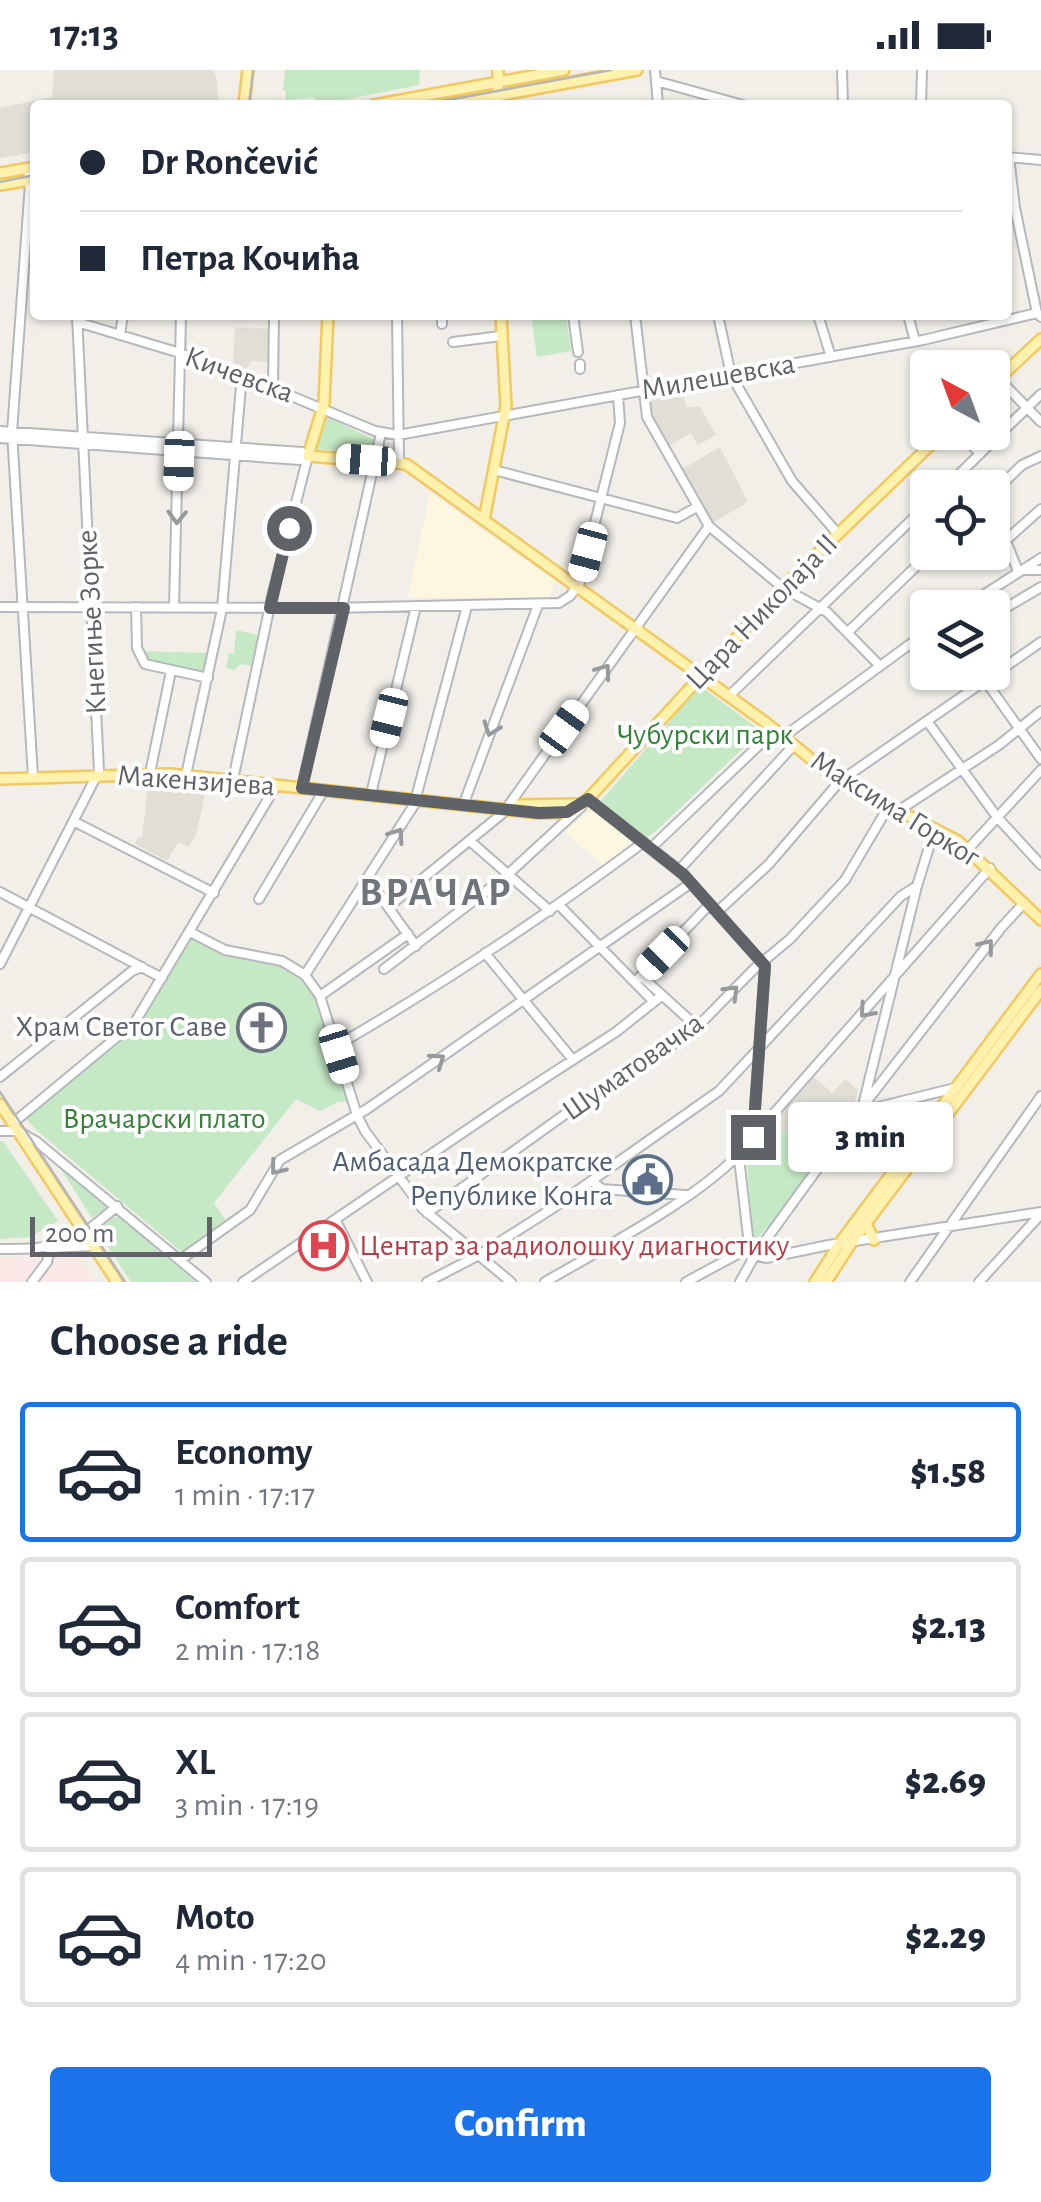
<!DOCTYPE html>
<html lang="en">
<head>
<meta charset="utf-8">
<style>
	:root { --surface:#fff; --page:#f2f2f3; --text:#1f2937; --muted:#747a83; --line:#e0e1e3; --accent:#1a73e8 }
	body { margin:0; font-family:"Alegreya Sans",sans-serif; background:var(--page); color:var(--text); height:100vh; display:flex; flex-direction:column; font-size:38px; white-space:nowrap }
	* { box-sizing:border-box; margin:0 }
	p { font-size:32px; color:var(--muted) }
	.icon { flex:none; width:55px; height:55px; fill:none; stroke:currentColor; stroke-width:2; stroke-linecap:round; stroke-linejoin:round }
	.map { position:relative; height:1212px; overflow:hidden }
	.panel { display:flex; flex-direction:column; background:var(--surface); flex:1 }
	.panel>* { flex:none }
	.guide { position:absolute; left:30px; top:30px; width:982px; height:220px; border-radius:10px; box-shadow:0 2px 8px #0004; display:grid; align-content:center; height:220px; padding:0 50px; background:var(--surface) }
	.needle { width:65px; rotate:319deg }
	.buttons { position:absolute; left:910px; top:280px; display:grid; gap:20px }
	.buttons a { display:grid; place-items:center; width:100px; height:100px; border-radius:10px; background:var(--surface); box-shadow:0 2px 8px #0004; font-size:50px }
	.scale { position:absolute; left:30px; bottom:25px; width:182px; box-sizing:border-box; padding-left:10px; border:5px solid #5f6368; border-top:0; font-size:28px; line-height:35px; white-space:nowrap; color:#5f6368; -webkit-text-stroke:8px #fff; paint-order:stroke }
	.end { position:absolute; width:45px; height:45px; margin:-22px; border:12px solid #5f6368; background:#fff; box-shadow:0 0 0 5px #fff }
	.from { border-radius:50% }
	.bubble { position:absolute; height:70px; border-radius:10px; background:var(--surface); box-shadow:0 2px 8px #0004; font-size:32px; font-weight:800; line-height:70px; text-align:center }
	.car { position:absolute; width:30px; height:60px; margin:-30px -15px; border-radius:12px; box-shadow:0 0 8px 2px #0007; background:linear-gradient(#fff 24%,#345 0 40%,#fff 0 76%,#345 0 86%,#fff 0) }
	.guide b { display:flex; align-items:center; gap:35px; height:95px; font-size:38px }
	.guide b+b { border-top:2px solid var(--line) }
	.guide i { width:25px; height:25px; background:var(--text) }
	ul { padding:0; list-style:none }
	li { display:flex; align-items:center; gap:30px; height:140px; margin:0 20px 15px; padding:0 30px; border:5px solid var(--line); border-radius:10px }
	li div { flex:1 }
	li b { display:block; font-size:38px }
	li em { font-style:normal; font-weight:800 }
	li.active { border-color:var(--accent) }
	li>.icon { width:90px; height:90px; stroke-width:1.5 }
	h2 { padding:0 50px; font-size:45px; line-height:120px }
	.primary-button { display:flex; gap:20px; margin-top:auto; padding:20px 50px }
	.primary-button a { flex:1; height:115px; border-radius:10px; background:var(--accent); color:#fff; font-size:40px; font-weight:800; line-height:115px; text-align:center }
	.status { display:flex; justify-content:space-between; align-items:center; height:70px; padding:0 50px; background:var(--surface); direction:ltr }
	.status svg { height:28px; fill:currentColor }
	.map>svg:first-child { display:block }
</style>
</head>
<body>
<div class="status"><b>17:13</b><svg viewBox="0 0 49 12"><path d="M0 12V9h3v3zM5 12V6h3v6zM10 12V3h3v9zM15 12V0h3v12zM26 1h20v11H26zM47 4h2v5h-2z"/></svg></div>
<div class="map">
<svg width="1041" height="1212" viewBox="0 0 1041 1212">
	<rect width="100%" height="100%" fill="#f1efe8"/>
	<path fill="#fef7e0" d="M430,423L555,511L549,529L408,527Z
		M592,739L632,769V775L602,795L565,762Z"/>
	<path fill="#e1ded6" d="M54,0H212L216,6L219,35H35V82L0,88V38L52,27Z
		M235,257L270,259L271,292L251,291L246,299L233,292Z
		M683,323L686,337H700L716,365L698,375L691,363L668,376L652,348L648,329Z
		M720,377L748,432L712,453L681,400Z
		M148,717L205,723L196,766L188,777L178,772L167,791L135,774L138,767L142,768Z
		M814,1007L832,1023L845,1009L858,1020L852,1042L844,1049L780,1063L772,1055Z"/>
	<path fill="#fce8e6" d="M0,1187L78,1188L94,1212H0Z"/>
	<path fill="#c5e8c5" d="M285,0H420L419,15L323,34L312,27L286,30V21L283,20Z
		M531,245H566L571,281L537,287Z
		M326,347L374,369L375,377L366,383L316,379Z
		M236,560L258,565L252,596L241,594L234,600L226,598L229,583L234,584Z
		M140,581L208,583L203,605L148,593Z
		M700,616L761,661L656,761L648,767L642,765L601,731Z
		M193,864L218,877L282,891L316,918L353,1031L338,1032L320,1041L296,1029L214,1133L227,1152L183,1183L35,1059L26,1048L138,955Z
		M811,1031L821,1040L808,1056L842,1047L844,1057L771,1161L766,1158L756,1171L753,1168L747,1093L749,1090L756,1095L766,1081L758,1076L762,1070H774L780,1063L805,1057L796,1048Z
		M0,1071H3L58,1151L30,1167L0,1169Z
		M59,1096L109,1136L92,1148Z
		M114,1147H119L196,1212H131L98,1161Z"/>
	<g fill="none" stroke-linecap="round" stroke-linejoin="round">
		<defs>
			<path id="minor" d="M655,0L658,35
				M842,0L843,35
				M656,11L743,35
				M921,35L922,0
				M1008,87L1041,90
				M1009,87L1015,138L1037,243L1041,247
				M28,98L30,114L12,362L33,707
				M397,245L399,392
				M442,245V254
				M573,245L578,282
				M635,245L647,347L709,456L783,518L827,542L879,595
				M718,245L731,305L792,411L838,464
				M818,245L831,287
				M908,245L915,271
				M77,252L210,292L375,361L398,365L923,270L1037,243
				M120,265L123,245
				M453,272L501,266
				M580,294V299
				M999,309L1041,352
				M273,317L274,245
				M0,361L302,382L308,386
				M960,362L980,384
				M0,368L300,390L308,386
				M494,400L677,448L697,437
				M945,418L1041,324
				M992,424L1022,395L1041,386
				M992,455L1008,476L1018,501
				M1005,471L1041,439
				M1023,500H1041
				M0,537L331,538L559,533L570,526L580,512L620,353L618,325
				M136,537L137,578L145,594L208,608
				M174,538L181,245
				M963,538L1041,488
				M992,546L1041,517
				M848,562L931,482
				M979,602L1041,689
				M729,626L928,434
				M927,651L997,747L1041,795
				M783,667L928,561
				M150,703L171,601
				M186,705L222,539L242,304
				M234,705L272,526L308,386
				M302,717L381,363
				M371,724L416,536
				M588,729L679,800L765,896L753,1067
				M464,733L538,535
				M901,739L999,675L1041,641
				M75,752L214,823
				M470,771L550,841
				M651,778L775,660
				M969,778L1041,700
				M679,800L794,675
				M368,809L416,876
				M0,822L162,908
				M259,829L324,720
				M559,835L654,932
				M388,837L503,743L709,456
				M717,842L769,794L840,711L1041,572
				M190,862L225,880L282,891L305,905L320,926L357,1045L365,1061L423,1139L511,1212
				M485,883L573,990
				M0,894L99,701L77,245
				M384,899L506,806L581,737
				M305,905L414,735L467,536
				M641,906L695,955
				M636,911L710,834
				M320,926L408,864
				M336,976C443,914 545,846 644,772
				M0,1007L132,901L142,897
				M864,1031L917,816L935,758
				M863,1036L870,1039L955,1018
				M13,1053L135,952L276,716
				M0,1061H18L37,1072L206,1212
				M739,1088L749,1175L755,1185
				M592,1111L602,1119L685,1125
				M427,1143L564,1045L647,994L705,949L754,899L790,869L845,810L890,734
				M336,1151L367,1212
				M0,1179C58,1179 72,1176 117,1136
				M755,1185L766,1188L829,1175L1041,1142
				M180,1190L250,1140L280,1090L367,1039L691,813
				M32,1212L47,1192L50,1178L94,1176
				M243,1212L502,1036L616,962L660,927
				M427,1212L479,1185L550,1140L719,1021L901,826L917,816
				M545,1212C601,1179 718,1119 753,1067L990,798
				M686,1212L749,1178
				M740,1212L755,1185L863,1036L1001,858L1024,833
				M910,1212L1041,1026
				M979,1212L1041,1144"/>
			<path id="major" d="M498,0V35
				M244,35L248,0
				M374,35L564,0
				M447,35L637,0
				M0,103L35,97
				M0,115L35,109
				M328,245L324,333L308,386L406,394L765,652L836,709L958,771L1041,850
				M992,315L1041,269
				M484,450L506,336L501,245
				M0,709L170,704L539,743L570,742L588,729L788,512L944,362
				M519,735L578,734
				M0,1034L117,1212
				M866,1154L874,1170
				M815,1212L839,1174L1041,904
				M826,1212L852,1172L1041,920"/>
		</defs>
		<use href="#minor" stroke="#b5b8bc" stroke-width="12"/>
		<use href="#major" stroke="#f2c960" stroke-width="14"/>
		<use href="#minor" stroke="#fff" stroke-width="8"/>
		<use href="#major" stroke="#fff2af" stroke-width="9"/>
		<path stroke="#b6b7b8" stroke-width="2.5" d="M249,35L253,0
			M421,35L611,0
			M0,112L35,105
			M0,1022L125,1212"/>
	</g>
	<defs><path id="oneway-chevron" d="M-2-3.5L2.5 0L-2 3.5" fill="none" stroke-width="1.6" stroke-linecap="round" stroke-linejoin="round" transform="scale(2.5)"/></defs>
	<g stroke="#979a9d">
		<use href="#oneway-chevron" transform="translate(177 447) rotate(92)"/>
		<use href="#oneway-chevron" transform="translate(604 601) rotate(-54)"/>
		<use href="#oneway-chevron" transform="translate(491 659) rotate(110)"/>
		<use href="#oneway-chevron" transform="translate(397 765) rotate(-56)"/>
		<use href="#oneway-chevron" transform="translate(987 876) rotate(-52)"/>
		<use href="#oneway-chevron" transform="translate(732 922) rotate(-45)"/>
		<use href="#oneway-chevron" transform="translate(866 941) rotate(131)"/>
		<use href="#oneway-chevron" transform="translate(438 990) rotate(-35)"/>
		<use href="#oneway-chevron" transform="translate(277 1098) rotate(128)"/>
	</g>
	<g fill="none" stroke-linecap="round" stroke-linejoin="round">
		<path stroke="#5f6368" stroke-width="12" d="M289,458L270,538H344L302,718L539,743L567,742L588,729L684,805L765,896L753,1067"/>
	</g>
	<defs>
		<symbol id="church-ring" viewBox="-11 -11 22 22"><circle r="9.5" fill="#fff" stroke="#6b7280" stroke-width="1.5"/><path d="M-1.2-6h2.4v3.5h3.3v2.4h-3.3V6h-2.4V-.1h-3.3v-2.4h3.3Z" fill="#6b7280"/></symbol>
		<symbol id="civic-ring" viewBox="-11 -11 22 22"><circle r="9.5" fill="#fff" stroke="#5c6f8a" stroke-width="1.5"/><path d="M-.6-6.5H3V-4.5H.6V-3L4-1V1h2V6H-6V1h2V-1L-.6-3ZM-1.2 2.5V6h2.4V2.5Z" fill="#5c6f8a"/></symbol>
		<symbol id="hospital-ring" viewBox="-11 -11 22 22"><circle r="9.5" fill="#fff" stroke="#e0444e" stroke-width="1.5"/><path d="M-5-5h3v3.5h4V-5h3V5h-3V1.5h-4V5h-3Z" fill="#e0444e"/></symbol>
	</defs>
	<g fill-rule="evenodd">
		<use href="#church-ring" x="234" y="930" width="55" height="55"/>
		<use href="#civic-ring" x="620" y="1082" width="55" height="55"/>
		<use href="#hospital-ring" x="296" y="1148" width="55" height="55"/>
	</g>
	<g text-anchor="middle" dominant-baseline="central" stroke-width="8" stroke-linejoin="round" paint-order="stroke">
		<g font-size="30" fill="#5f6368" stroke="#fff">
			<text transform="translate(239 305) rotate(20)">Кичевска</text>
			<text transform="translate(718 307) rotate(-10)">Милешевска</text>
			<text transform="translate(762 542) rotate(-46)">Цара Николаја II</text>
			<text transform="translate(92 552) rotate(-93)">Кнегиње Зорке</text>
			<text transform="translate(196 711) rotate(4)">Макензијева</text>
			<text transform="translate(895 739) rotate(32)">Максима Горког</text>
			<text transform="translate(633 997) rotate(-35)">Шуматовачка</text>
		</g>
		<g font-size="30" fill="#348238" stroke="#fff">
			<text x="705" y="665">Чубурски парк</text>
			<text x="164" y="1049">Врачарски плато</text>
		</g>
		<g font-size="30" fill="#5b616d" stroke="#fff" text-anchor="end">
			<text x="227" y="957">Храм Светог Саве</text>
		</g>
		<g font-size="30" fill="#4e5e75" stroke="#fff" text-anchor="end">
			<text x="613" y="1092">Амбасада Демократске<tspan x="613" dy="34">Републике Конга</tspan></text>
		</g>
		<g font-size="30" fill="#be3a42" stroke="#fff" text-anchor="start">
			<text x="359" y="1176">Центар за радиолошку диагностику</text>
		</g>
		<g font-size="40" font-weight="bold" letter-spacing="2.5" fill="#70757a" stroke="#fff">
			<text x="436" y="823">ВРАЧАР</text>
		</g>
	</g>
</svg>
<div class="buttons">
<a><svg class="needle" viewBox="-14 -14 28 28"><path d="M0-13l5 13h-10z" fill="#e53935"/><path d="M0 13l5-13h-10z" fill="#747a83"/></svg></a>
<a><svg class="icon" aria-label="locate" viewBox="0 0 24 24"><circle cx="12" cy="12" r="6"/><path d="M12 2v4M12 18v4M2 12h4M18 12h4"/></svg></a>
<a><svg class="icon" aria-label="layers" viewBox="0 0 24 24"><path d="M12 4l9 5-9 5-9-5zM3 14l9 5 9-5"/></svg></a>
</div>
<div class="scale">200 m</div>
<i class="end from" style="left:289px;top:458px"></i>
<i class="end" style="left:753px;top:1067px"></i>
<div class="bubble" style="left:788px;top:1032px;width:165px">3 min</div>
<i class="car" style="left:366px;top:390px;rotate:274deg"></i>
<i class="car" style="left:179px;top:391px;rotate:182deg"></i>
<i class="car" style="left:588px;top:482px;rotate:195deg"></i>
<i class="car" style="left:389px;top:648px;rotate:194deg"></i>
<i class="car" style="left:564px;top:658px;rotate:36deg"></i>
<i class="car" style="left:663px;top:883px;rotate:224deg"></i>
<i class="car" style="left:339px;top:984px;rotate:163deg"></i>
<div class="guide">
<b><i class="from"></i>Dr Rončević</b>
<b><i></i>Петра Кочића</b>
</div>
</div>
<section class="panel">
<h2>Choose a ride</h2>
<ul>
<li class="active"><svg class="icon" aria-label="car" viewBox="0 0 24 24"><path d="M5 17H2v-5l4-1 3-4h7l3 4 3 1v5h-3M9 17h6M6 11h13"/><circle cx="7" cy="17" r="2"/><circle cx="17" cy="17" r="2"/></svg><div><b>Economy</b><p>1 min · 17:17</p></div><em>$1.58</em></li>
<li><svg class="icon" aria-label="car" viewBox="0 0 24 24"><path d="M5 17H2v-5l4-1 3-4h7l3 4 3 1v5h-3M9 17h6M6 11h13"/><circle cx="7" cy="17" r="2"/><circle cx="17" cy="17" r="2"/></svg><div><b>Comfort</b><p>2 min · 17:18</p></div><em>$2.13</em></li>
<li><svg class="icon" aria-label="car" viewBox="0 0 24 24"><path d="M5 17H2v-5l4-1 3-4h7l3 4 3 1v5h-3M9 17h6M6 11h13"/><circle cx="7" cy="17" r="2"/><circle cx="17" cy="17" r="2"/></svg><div><b>XL</b><p>3 min · 17:19</p></div><em>$2.69</em></li>
<li><svg class="icon" aria-label="car" viewBox="0 0 24 24"><path d="M5 17H2v-5l4-1 3-4h7l3 4 3 1v5h-3M9 17h6M6 11h13"/><circle cx="7" cy="17" r="2"/><circle cx="17" cy="17" r="2"/></svg><div><b>Moto</b><p>4 min · 17:20</p></div><em>$2.29</em></li>
</ul>
<div class="primary-button"><a>Confirm</a></div>
</section>
</body>
</html>
